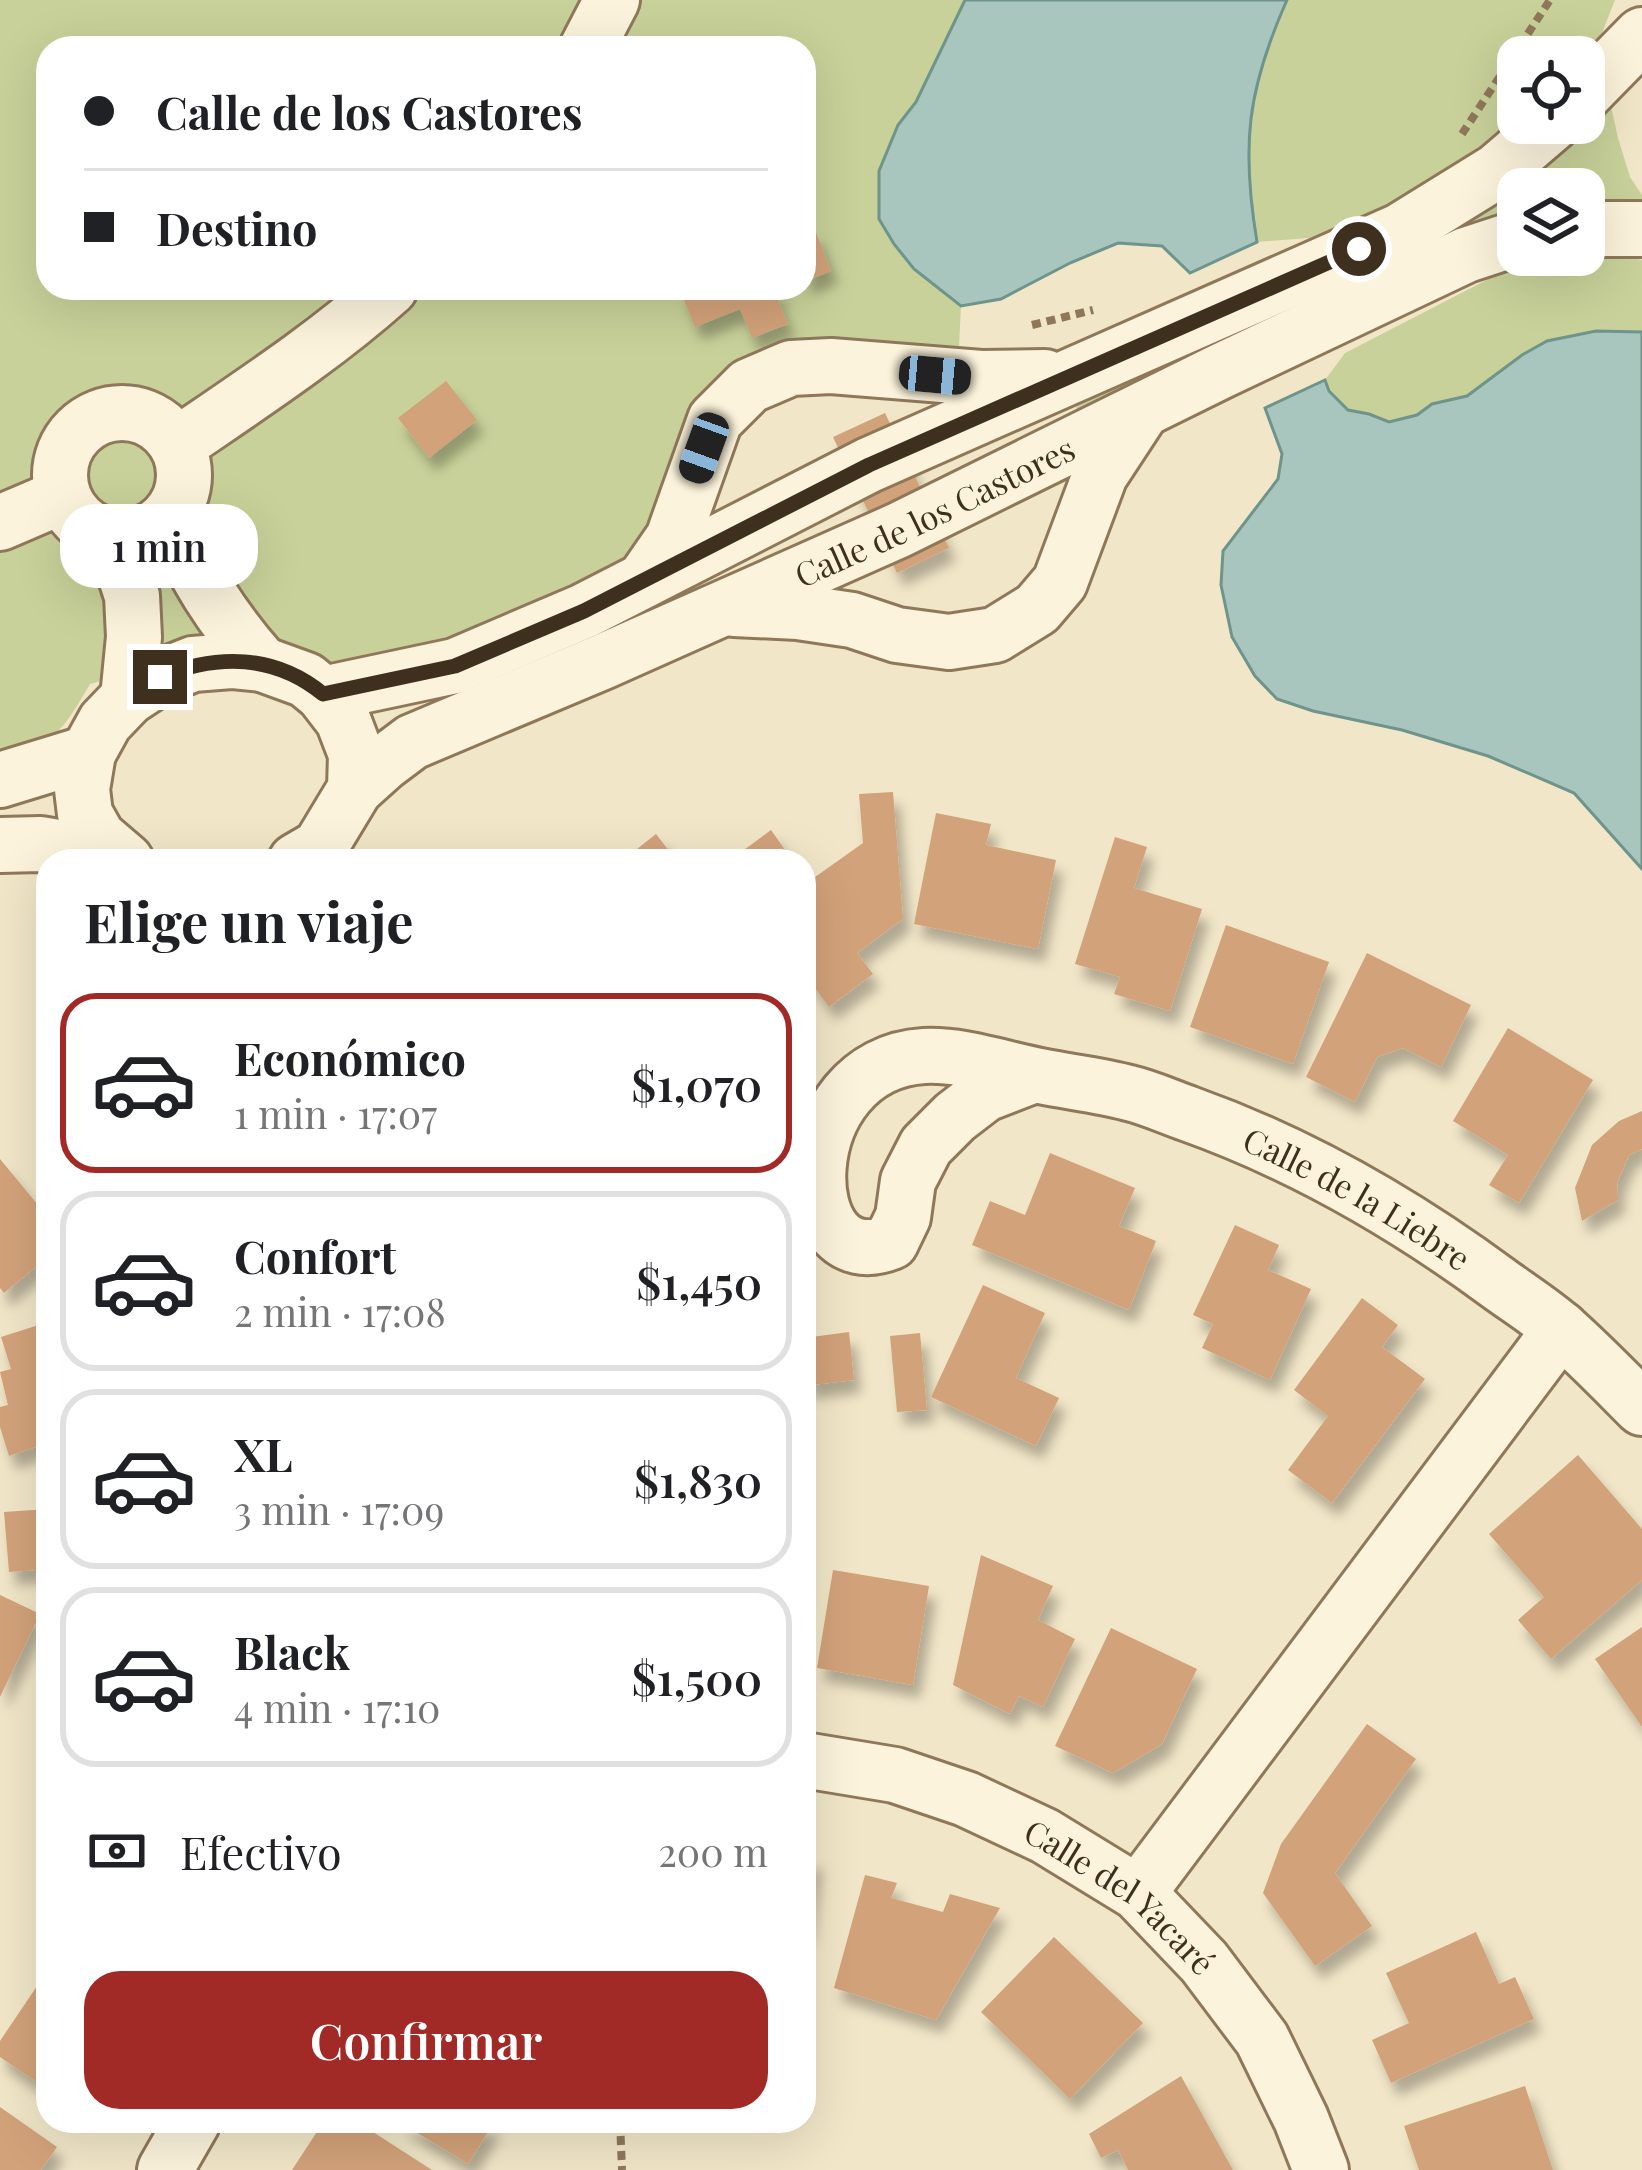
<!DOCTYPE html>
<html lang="es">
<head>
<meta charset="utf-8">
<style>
	:root { --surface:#fff; --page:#f6f6f6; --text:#202124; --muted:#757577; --line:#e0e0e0; --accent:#a22a26 }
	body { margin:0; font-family:"Playfair Display",serif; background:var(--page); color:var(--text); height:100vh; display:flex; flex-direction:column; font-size:45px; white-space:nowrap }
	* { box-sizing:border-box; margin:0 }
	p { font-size:39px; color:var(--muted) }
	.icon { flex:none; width:66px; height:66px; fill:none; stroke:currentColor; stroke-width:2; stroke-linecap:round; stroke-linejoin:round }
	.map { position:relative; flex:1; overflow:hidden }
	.drawer { position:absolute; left:36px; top:849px; width:780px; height:1284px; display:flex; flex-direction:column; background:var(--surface); border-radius:36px; box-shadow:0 12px 48px #0002 }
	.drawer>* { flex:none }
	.banner { position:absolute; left:36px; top:36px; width:780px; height:264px; border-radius:36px; box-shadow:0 12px 48px #0002; display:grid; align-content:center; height:264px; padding:0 48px; background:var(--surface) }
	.controls { position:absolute; left:1497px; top:36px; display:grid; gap:24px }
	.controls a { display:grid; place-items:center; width:108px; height:108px; border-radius:24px; background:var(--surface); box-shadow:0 12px 48px #0002; font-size:60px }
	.end { position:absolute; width:54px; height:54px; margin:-27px; border:15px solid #3e2f1f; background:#fff; box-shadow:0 0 0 6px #fff }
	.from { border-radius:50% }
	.bubble { position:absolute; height:84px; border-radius:36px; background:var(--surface); box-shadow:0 12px 48px #0002; font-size:39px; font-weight:600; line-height:84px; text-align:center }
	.car { position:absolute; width:36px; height:72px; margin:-36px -18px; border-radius:15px; box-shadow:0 0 9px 3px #0007; background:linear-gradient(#222 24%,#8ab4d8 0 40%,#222 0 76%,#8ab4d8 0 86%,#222 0) }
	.banner b { display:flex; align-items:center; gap:42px; height:114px; font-size:45px }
	.banner b+b { border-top:3px solid var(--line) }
	.banner i { width:30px; height:30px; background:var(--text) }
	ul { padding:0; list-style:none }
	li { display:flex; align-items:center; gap:36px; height:180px; margin:0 24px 18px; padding:0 24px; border:6px solid var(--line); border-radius:36px }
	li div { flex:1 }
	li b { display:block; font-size:45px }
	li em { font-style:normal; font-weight:600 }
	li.active { border-color:var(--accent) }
	li>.icon { width:108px; height:108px; stroke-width:1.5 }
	h2 { padding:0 48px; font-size:54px; line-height:144px }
	.pay { display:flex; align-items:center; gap:30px; height:132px; padding:0 48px; font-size:45px }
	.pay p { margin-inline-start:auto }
	.button { display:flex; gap:24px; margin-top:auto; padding:24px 48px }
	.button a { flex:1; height:138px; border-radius:36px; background:var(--accent); color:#fff; font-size:48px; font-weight:600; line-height:138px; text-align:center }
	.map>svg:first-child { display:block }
</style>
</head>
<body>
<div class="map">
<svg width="1642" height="2170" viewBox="0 0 1642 2170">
	<defs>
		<filter id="shadow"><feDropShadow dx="7" dy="13" stdDeviation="6" flood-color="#0004"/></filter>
	</defs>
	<rect width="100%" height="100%" fill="#f1e6c7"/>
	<path fill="#c8d199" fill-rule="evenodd" d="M0,0H965L916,102L898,125L914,269L961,306L958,366L821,346L685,465L627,565L437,654L342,667L266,638L90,684C63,730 54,746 0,760ZM48,48H804V288H48Z
		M1287,0H1615L1598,43L1584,57H1518V123H1527L1345,235L1257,242C1243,143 1246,93 1287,0Z
		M1609,97L1618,138L1630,177L1642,195V224L1584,222V189H1518V229L1084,421L1076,407L1266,312L1531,171L1586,125L1600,98Z
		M1555,255H1619L1642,260V332L1596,331L1547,341L1522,355L1467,396L1432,404L1417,415L1389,422L1369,414L1349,410L1329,391L1325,380L1345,353L1506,270Z"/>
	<path fill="#a8c5be" stroke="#6e948c" stroke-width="3" d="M965,0H1287C1247,90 1241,146 1257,242L1190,273L1162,246L1118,243L1070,263L1001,299L961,306L914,269L894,244L879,219V171L898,125L916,102Z
		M1596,331L1642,332V869L1574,793L1488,756L1402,730L1313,711L1277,699L1255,676L1232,637L1221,585L1223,551L1278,479L1282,454L1265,408L1325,380L1329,391L1348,410L1369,414L1389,422L1417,415L1432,404L1467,396L1522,355L1547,341Z"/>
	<path fill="#d2a27a" filter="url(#shadow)" d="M815,230L831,271L804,282V234Z
		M679,288H787L775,293L788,324L752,338L740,309L695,327Z
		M446,381L477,420L429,458L398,418Z
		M885,413L949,548L897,573L833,437Z
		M893,792L903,919L857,953L873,974L829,1007L804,973V876L808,882L863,843L859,794Z
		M936,813L991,824L986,845L1056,860L1038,949L914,924Z
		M771,830L793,861H729Z
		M656,834L677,861H622Z
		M1115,837L1147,847L1134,888L1202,909L1170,1011L1114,994L1120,977L1075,964Z
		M1226,925L1329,962L1293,1064L1190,1027Z
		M1367,953L1471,1005L1441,1067L1403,1048L1377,1057L1355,1102L1306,1077Z
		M1508,1028L1593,1080L1519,1203L1489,1185L1508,1155L1453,1121Z
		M1642,1111V1149L1629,1155L1617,1183L1618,1200L1582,1221L1575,1188L1592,1145L1619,1121Z
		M1050,1153L1135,1188L1119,1226L1156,1241L1129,1310L972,1245L990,1201L1025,1215Z
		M0,1159L48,1217V1257L4,1293L0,1288Z
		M1235,1225L1279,1245L1268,1270L1311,1289L1270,1380L1202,1348L1213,1324L1193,1315Z
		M983,1285L1045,1313L1016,1378L1059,1398L1036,1446L931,1397Z
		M1362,1298L1398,1325L1382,1347L1425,1379L1332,1503L1288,1470L1328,1416L1294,1390Z
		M48,1322V1443L9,1456L0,1427V1407L8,1405L0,1372L11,1369L1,1337Z
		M849,1332L854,1380L804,1386V1338Z
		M920,1333L927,1410L897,1412L890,1336Z
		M1578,1455L1642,1529V1580L1551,1659L1518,1620L1544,1597L1489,1534Z
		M48,1509V1569L9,1572L4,1512Z
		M981,1555L1053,1586L1038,1620L1075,1639L1043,1707L1019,1696L1010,1714L953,1685Z
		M833,1570L929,1586L913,1685L817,1668Z
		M0,1595L40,1614L0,1697Z
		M1642,1627V1727L1595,1659Z
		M1111,1628L1197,1669L1162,1744L1113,1773L1055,1746Z
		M1367,1724L1416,1759L1335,1873L1372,1926L1315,1966L1263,1893L1281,1844Z
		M804,1856L815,1857L807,1932H804Z
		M865,1875L897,1883L891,1898L943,1912L950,1894L1000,1908L936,2020L834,1988Z
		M1476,1932L1499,1984L1515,1977L1534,2019L1391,2083L1372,2040L1409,2023L1386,1973Z
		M1054,1937L1143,2023L1070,2099L981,2012Z
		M37,1986L48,1992V2090L0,2057V2041Z
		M1181,2076L1233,2170H1128L1118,2150L1101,2158L1089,2134Z
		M1525,2086L1553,2170H1419L1404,2126Z
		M0,2107L57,2147L41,2170H0Z
		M324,2121H356L432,2170H292Z
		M398,2121H487L493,2124L468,2164Z"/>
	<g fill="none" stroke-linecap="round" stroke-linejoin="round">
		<defs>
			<g id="minor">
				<path d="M587,48L612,0"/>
				<path d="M1584,94L1642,35"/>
				<path d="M1584,229H1642"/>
				<circle cx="122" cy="475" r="62"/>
				<path d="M177,445C250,395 324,347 390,288"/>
				<path d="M168,517C196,576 219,615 262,664"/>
				<path d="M0,523L63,496"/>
				<path d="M113,537L132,596L134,637L128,698"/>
				<path d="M644,580L673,538L715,420L749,386L791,368L831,366L981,378L1045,377"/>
				<path d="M734,609L798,612L852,620L897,635L949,642L995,635L1037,609L1060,582L1100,475L1142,411"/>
				<path d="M323,694L455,666L584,611L869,465L1400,231L1497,171L1553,123"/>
				<path d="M0,780L88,753"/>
				<path id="s1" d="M355,789L384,763L412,742L602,662L899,530L1221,371L1466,255L1518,238"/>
				<path d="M0,845L41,844L122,858"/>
				<path d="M126,861L98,837L85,814L82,789L88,753L105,722L128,698L160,677L193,664L231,661L262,664L306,680L323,694L343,720L356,754L355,789L320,847L296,861"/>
				<path id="s2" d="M1034,1075L985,1094L955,1117L926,1146L908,1181L903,1217L891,1242C790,1283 788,1064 924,1056C962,1054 1003,1069 1040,1076C1069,1082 1100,1085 1129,1093C1150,1098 1169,1107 1189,1114C1301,1154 1403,1213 1498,1283C1520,1299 1544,1314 1564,1332C1591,1356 1616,1382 1642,1408"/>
				<path id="s3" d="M804,1760L895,1775L966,1799L1045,1836L1138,1893L1204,1962L1262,2039L1301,2119L1321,2170"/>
				<path d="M1138,1893L1561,1329"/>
				<path d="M165,2170L193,2121"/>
			</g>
		</defs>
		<use href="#minor" stroke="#8f785a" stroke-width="60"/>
		<path stroke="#8f785a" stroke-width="8" stroke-dasharray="9 6" stroke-linecap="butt" d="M1462,134L1550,0
			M1032,325L1093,310
			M620,2121L622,2170"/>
		<use href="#minor" stroke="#fbf3db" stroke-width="54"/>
	</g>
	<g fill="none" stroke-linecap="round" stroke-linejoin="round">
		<path stroke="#3e2f1f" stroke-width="15" d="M160,677C217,654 274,654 323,694L455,666L584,611L869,465L1359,249"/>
	</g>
	<g text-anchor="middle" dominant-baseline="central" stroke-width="12" stroke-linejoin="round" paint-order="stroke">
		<g font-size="33" fill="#3e2f1f" stroke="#f8f0d7">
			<text stroke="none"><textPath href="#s1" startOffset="645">Calle de los Castores</textPath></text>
			<text stroke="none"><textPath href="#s2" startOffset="993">Calle de la Liebre</textPath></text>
			<text stroke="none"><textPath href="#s3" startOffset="351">Calle del Yacaré</textPath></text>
		</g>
	</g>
</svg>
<div class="controls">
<a><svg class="icon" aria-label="locate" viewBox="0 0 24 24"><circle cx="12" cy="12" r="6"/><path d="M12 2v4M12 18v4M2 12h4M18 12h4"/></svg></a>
<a><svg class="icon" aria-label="layers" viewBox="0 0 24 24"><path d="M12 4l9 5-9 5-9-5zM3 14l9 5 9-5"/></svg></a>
</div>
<i class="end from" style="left:1359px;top:249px"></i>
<i class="end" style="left:160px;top:677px"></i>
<div class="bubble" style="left:60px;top:504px;width:198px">1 min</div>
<i class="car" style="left:935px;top:375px;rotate:95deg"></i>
<i class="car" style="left:704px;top:448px;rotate:200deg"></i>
<div class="banner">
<b><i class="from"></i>Calle de los Castores</b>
<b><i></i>Destino</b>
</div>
<section class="drawer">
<h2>Elige un viaje</h2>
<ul>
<li class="active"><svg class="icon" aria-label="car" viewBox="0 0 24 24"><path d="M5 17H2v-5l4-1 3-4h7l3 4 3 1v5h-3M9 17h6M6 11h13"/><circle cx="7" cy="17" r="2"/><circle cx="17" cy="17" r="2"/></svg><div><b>Económico</b><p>1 min · 17:07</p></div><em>$1,070</em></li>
<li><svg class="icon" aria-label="car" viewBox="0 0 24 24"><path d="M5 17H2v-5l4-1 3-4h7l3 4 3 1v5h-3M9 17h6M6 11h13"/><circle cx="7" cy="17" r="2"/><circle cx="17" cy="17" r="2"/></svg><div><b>Confort</b><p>2 min · 17:08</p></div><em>$1,450</em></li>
<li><svg class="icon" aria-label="car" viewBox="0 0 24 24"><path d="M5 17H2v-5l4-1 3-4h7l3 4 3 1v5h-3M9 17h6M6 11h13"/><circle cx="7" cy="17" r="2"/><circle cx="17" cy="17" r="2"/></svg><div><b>XL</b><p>3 min · 17:09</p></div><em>$1,830</em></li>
<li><svg class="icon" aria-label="car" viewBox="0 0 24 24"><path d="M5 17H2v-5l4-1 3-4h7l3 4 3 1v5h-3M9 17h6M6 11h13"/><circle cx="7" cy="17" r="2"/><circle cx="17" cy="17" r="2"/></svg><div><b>Black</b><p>4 min · 17:10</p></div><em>$1,500</em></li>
</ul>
<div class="pay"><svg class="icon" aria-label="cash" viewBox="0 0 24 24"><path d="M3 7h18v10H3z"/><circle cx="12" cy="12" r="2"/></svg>Efectivo<p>200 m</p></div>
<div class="button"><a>Confirmar</a></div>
</section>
</div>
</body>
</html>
